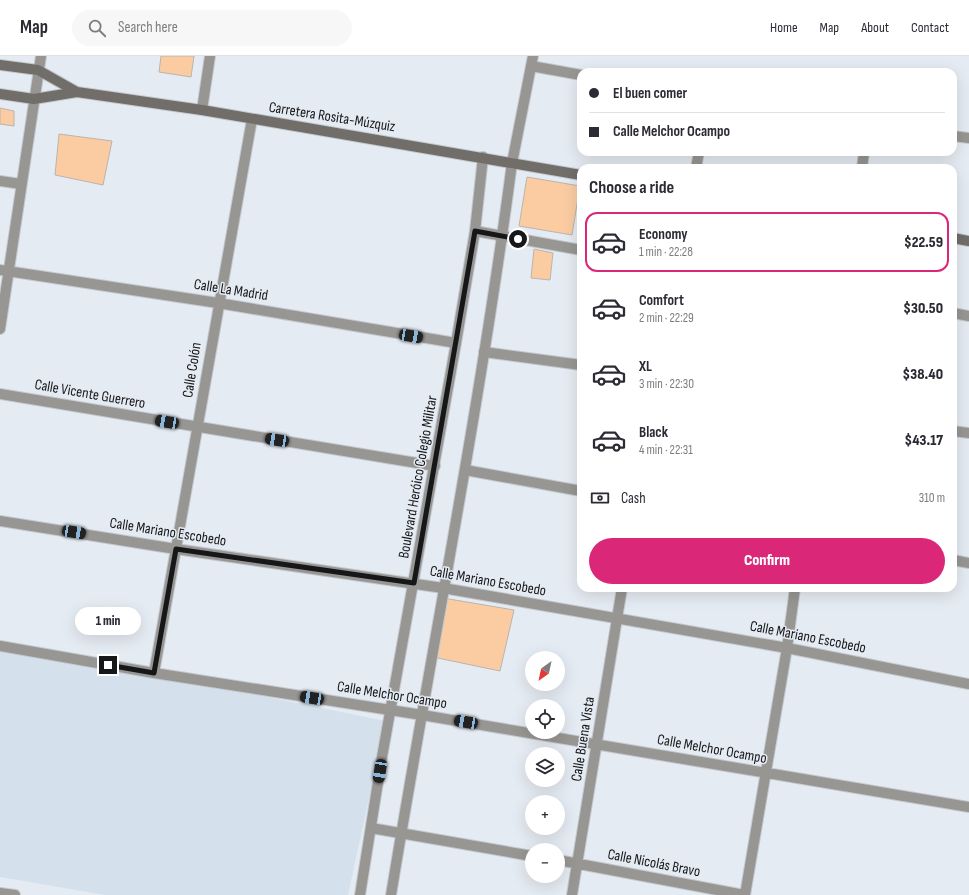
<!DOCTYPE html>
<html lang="en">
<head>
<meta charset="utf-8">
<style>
	:root { --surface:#fff; --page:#f7f7f7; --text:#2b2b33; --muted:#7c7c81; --line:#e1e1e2; --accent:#db2777 }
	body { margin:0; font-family:"Sofia Sans Condensed",sans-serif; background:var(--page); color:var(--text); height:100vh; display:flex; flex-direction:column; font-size:15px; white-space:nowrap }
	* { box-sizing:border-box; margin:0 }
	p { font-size:13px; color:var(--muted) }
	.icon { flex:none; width:22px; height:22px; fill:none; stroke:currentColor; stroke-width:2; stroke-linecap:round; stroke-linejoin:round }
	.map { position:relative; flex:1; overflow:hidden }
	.drawer { position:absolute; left:577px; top:108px; width:380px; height:428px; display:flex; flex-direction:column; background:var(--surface); border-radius:12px; box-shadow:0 4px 16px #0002 }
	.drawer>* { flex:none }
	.top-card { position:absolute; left:577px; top:12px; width:380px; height:88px; border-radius:12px; box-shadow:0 4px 16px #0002; display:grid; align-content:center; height:88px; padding:0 12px; background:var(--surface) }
	.needle { width:26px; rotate:213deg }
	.tools { position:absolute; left:525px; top:595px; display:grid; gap:8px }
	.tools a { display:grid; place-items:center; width:40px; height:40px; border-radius:50%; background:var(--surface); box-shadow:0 4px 16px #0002; font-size:20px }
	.end { position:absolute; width:18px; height:18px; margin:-9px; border:5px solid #151719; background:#fff; box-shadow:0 0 0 2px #fff }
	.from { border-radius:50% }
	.bubble { position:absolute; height:28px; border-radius:14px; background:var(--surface); box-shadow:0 4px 16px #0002; font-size:13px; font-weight:800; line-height:28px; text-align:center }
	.car { position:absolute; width:12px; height:24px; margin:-12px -6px; border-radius:5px; box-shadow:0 0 3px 1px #0007; background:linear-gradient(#222 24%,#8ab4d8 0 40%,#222 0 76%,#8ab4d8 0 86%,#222 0) }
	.top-card b { display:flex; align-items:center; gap:14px; height:38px; font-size:15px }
	.top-card b+b { border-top:1px solid var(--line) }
	.top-card i { width:10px; height:10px; background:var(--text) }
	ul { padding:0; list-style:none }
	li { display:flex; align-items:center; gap:12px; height:60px; margin:0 8px 6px; padding:0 4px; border:2px solid transparent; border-radius:12px }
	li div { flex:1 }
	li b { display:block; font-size:15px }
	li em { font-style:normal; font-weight:800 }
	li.current { border-color:var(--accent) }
	li>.icon { width:36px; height:36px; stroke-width:1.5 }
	h2 { padding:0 12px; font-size:18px; line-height:48px }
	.pay { display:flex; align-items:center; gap:10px; height:44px; padding:0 12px; font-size:15px }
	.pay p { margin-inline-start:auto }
	.cta { display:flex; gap:8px; margin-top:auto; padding:8px 12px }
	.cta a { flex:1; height:46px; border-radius:24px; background:var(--accent); color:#fff; font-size:16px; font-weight:800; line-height:46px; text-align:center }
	header { display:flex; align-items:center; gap:24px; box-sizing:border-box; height:56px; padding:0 20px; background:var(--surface); border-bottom:1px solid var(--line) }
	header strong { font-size:19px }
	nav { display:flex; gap:22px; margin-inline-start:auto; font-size:14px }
	.search { width:280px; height:36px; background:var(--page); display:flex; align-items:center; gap:10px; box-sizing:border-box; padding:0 14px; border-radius:22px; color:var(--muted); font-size:15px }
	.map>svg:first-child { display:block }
</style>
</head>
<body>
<header>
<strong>Map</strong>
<div class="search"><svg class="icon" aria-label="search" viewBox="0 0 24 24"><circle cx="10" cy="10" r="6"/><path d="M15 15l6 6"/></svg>Search here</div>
<nav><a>Home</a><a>Map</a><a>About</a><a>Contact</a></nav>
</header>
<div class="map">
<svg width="969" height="839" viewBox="0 0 969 839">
	<rect width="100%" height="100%" fill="#e5ebf2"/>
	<path fill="#d4e1ed" d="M0,587L386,665L348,839H105L0,821Z"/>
	<path fill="#fbcca2" stroke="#bab4ae" d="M161,0H194L191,21L159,16Z
		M0,52L14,55V70L0,68Z
		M59,78L112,85L103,129L55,119Z
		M527,121L580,130L572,179L519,170Z
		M534,193L553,197L550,224L531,222Z
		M443,542L514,554L500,615L433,601Z"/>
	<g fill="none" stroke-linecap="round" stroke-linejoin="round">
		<defs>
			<path id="minor" d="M531,10L581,19
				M202,54L210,0
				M953,80L969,82
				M512,107L533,0
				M696,112L699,96
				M862,112L864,96
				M0,125L21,128
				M475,175L581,194
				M0,214L218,247L456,287
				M953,257L969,260
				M0,273L41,0
				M484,296L581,309
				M0,338L435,410
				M953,375L969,377
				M465,414L581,435
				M0,465L176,493L443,532L787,592L969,628
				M953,504L969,507
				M0,590L154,617L422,659L969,751
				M154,617L252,63
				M371,772L532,800
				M558,804L744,839
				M0,837L15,839
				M572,839L622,532
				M745,839L787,592L795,532"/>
			<path id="tertiary" d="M360,839L382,701L456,287L475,175L483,101
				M391,839C431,595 480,352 512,107"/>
			<path id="secondary" d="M0,9L38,14L77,36
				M0,38L34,43L77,36L202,54L581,119
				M953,182L969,185"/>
		</defs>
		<use href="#minor" stroke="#c4c9cf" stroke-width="12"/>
		<use href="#tertiary" stroke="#c4c9cf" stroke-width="12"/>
		<use href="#secondary" stroke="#c4c9cf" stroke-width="12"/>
		<use href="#minor" stroke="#989693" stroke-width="10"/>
		<use href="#tertiary" stroke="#989693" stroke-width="10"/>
		<use href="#secondary" stroke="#716d69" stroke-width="10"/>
	</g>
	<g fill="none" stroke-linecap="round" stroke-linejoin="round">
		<path stroke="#151719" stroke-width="5" d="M108,609L154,617L176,493L414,527L475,175L518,183"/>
	</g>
	<g text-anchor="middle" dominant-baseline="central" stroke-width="3" stroke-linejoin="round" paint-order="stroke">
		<g font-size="15" fill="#151719" stroke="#e5ebf2">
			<text transform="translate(332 61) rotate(9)">Carretera Rosita-Múzquiz</text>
			<text transform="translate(231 234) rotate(9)">Calle La Madrid</text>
			<text transform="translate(192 314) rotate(-81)">Calle Colón</text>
			<text transform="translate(90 338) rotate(10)">Calle Vicente Guerrero</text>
			<text transform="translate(418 421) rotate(-80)">Boulevard Heróico Colegio Militar</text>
			<text transform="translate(168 476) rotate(9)">Calle Mariano Escobedo</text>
			<text transform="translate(488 525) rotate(10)">Calle Mariano Escobedo</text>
			<text transform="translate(808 581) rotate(11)">Calle Mariano Escobedo</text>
			<text transform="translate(392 639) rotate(9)">Calle Melchor Ocampo</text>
			<text transform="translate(583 683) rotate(-81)">Calle Buena Vista</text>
			<text transform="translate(712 693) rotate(10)">Calle Melchor Ocampo</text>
			<text transform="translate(654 807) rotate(11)">Calle Nicolás Bravo</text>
		</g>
	</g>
</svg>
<div class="tools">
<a><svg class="needle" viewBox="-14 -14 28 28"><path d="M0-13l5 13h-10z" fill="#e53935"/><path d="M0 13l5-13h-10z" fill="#7c7c81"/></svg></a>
<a><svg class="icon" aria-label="locate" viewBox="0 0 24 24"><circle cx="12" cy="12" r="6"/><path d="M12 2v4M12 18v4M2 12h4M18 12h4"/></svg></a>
<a><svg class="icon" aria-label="layers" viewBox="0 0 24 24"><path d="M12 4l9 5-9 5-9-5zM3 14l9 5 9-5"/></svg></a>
<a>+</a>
<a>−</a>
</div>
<i class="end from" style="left:518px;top:183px"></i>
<i class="end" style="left:108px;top:609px"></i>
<div class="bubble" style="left:75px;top:551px;width:66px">1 min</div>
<i class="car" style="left:411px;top:280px;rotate:100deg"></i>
<i class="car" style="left:167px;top:366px;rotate:280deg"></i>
<i class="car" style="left:277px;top:384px;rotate:279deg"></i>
<i class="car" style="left:74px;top:476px;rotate:99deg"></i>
<i class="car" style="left:312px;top:642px;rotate:279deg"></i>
<i class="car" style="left:466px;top:666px;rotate:280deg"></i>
<i class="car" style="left:380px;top:715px;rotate:189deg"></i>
<div class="top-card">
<b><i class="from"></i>El buen comer</b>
<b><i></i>Calle Melchor Ocampo</b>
</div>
<section class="drawer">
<h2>Choose a ride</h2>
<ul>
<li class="current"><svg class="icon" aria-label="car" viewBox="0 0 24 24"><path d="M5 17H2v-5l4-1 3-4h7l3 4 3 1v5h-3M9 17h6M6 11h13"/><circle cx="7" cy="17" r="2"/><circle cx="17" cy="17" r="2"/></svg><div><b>Economy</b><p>1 min · 22:28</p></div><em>$22.59</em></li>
<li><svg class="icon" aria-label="car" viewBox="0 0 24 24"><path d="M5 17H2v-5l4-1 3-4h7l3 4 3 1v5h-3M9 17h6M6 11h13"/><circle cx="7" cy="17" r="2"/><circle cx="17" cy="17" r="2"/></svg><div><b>Comfort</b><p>2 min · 22:29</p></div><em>$30.50</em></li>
<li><svg class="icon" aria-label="car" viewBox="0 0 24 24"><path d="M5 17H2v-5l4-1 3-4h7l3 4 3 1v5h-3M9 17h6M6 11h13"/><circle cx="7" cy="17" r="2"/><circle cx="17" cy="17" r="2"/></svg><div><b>XL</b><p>3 min · 22:30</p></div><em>$38.40</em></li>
<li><svg class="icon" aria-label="car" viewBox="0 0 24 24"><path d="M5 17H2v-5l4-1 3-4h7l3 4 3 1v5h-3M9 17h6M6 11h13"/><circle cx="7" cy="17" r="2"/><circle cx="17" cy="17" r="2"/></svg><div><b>Black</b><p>4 min · 22:31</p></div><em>$43.17</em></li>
</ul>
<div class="pay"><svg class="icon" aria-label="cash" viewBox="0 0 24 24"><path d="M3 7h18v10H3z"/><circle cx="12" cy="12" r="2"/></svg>Cash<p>310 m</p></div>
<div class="cta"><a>Confirm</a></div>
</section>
</div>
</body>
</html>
